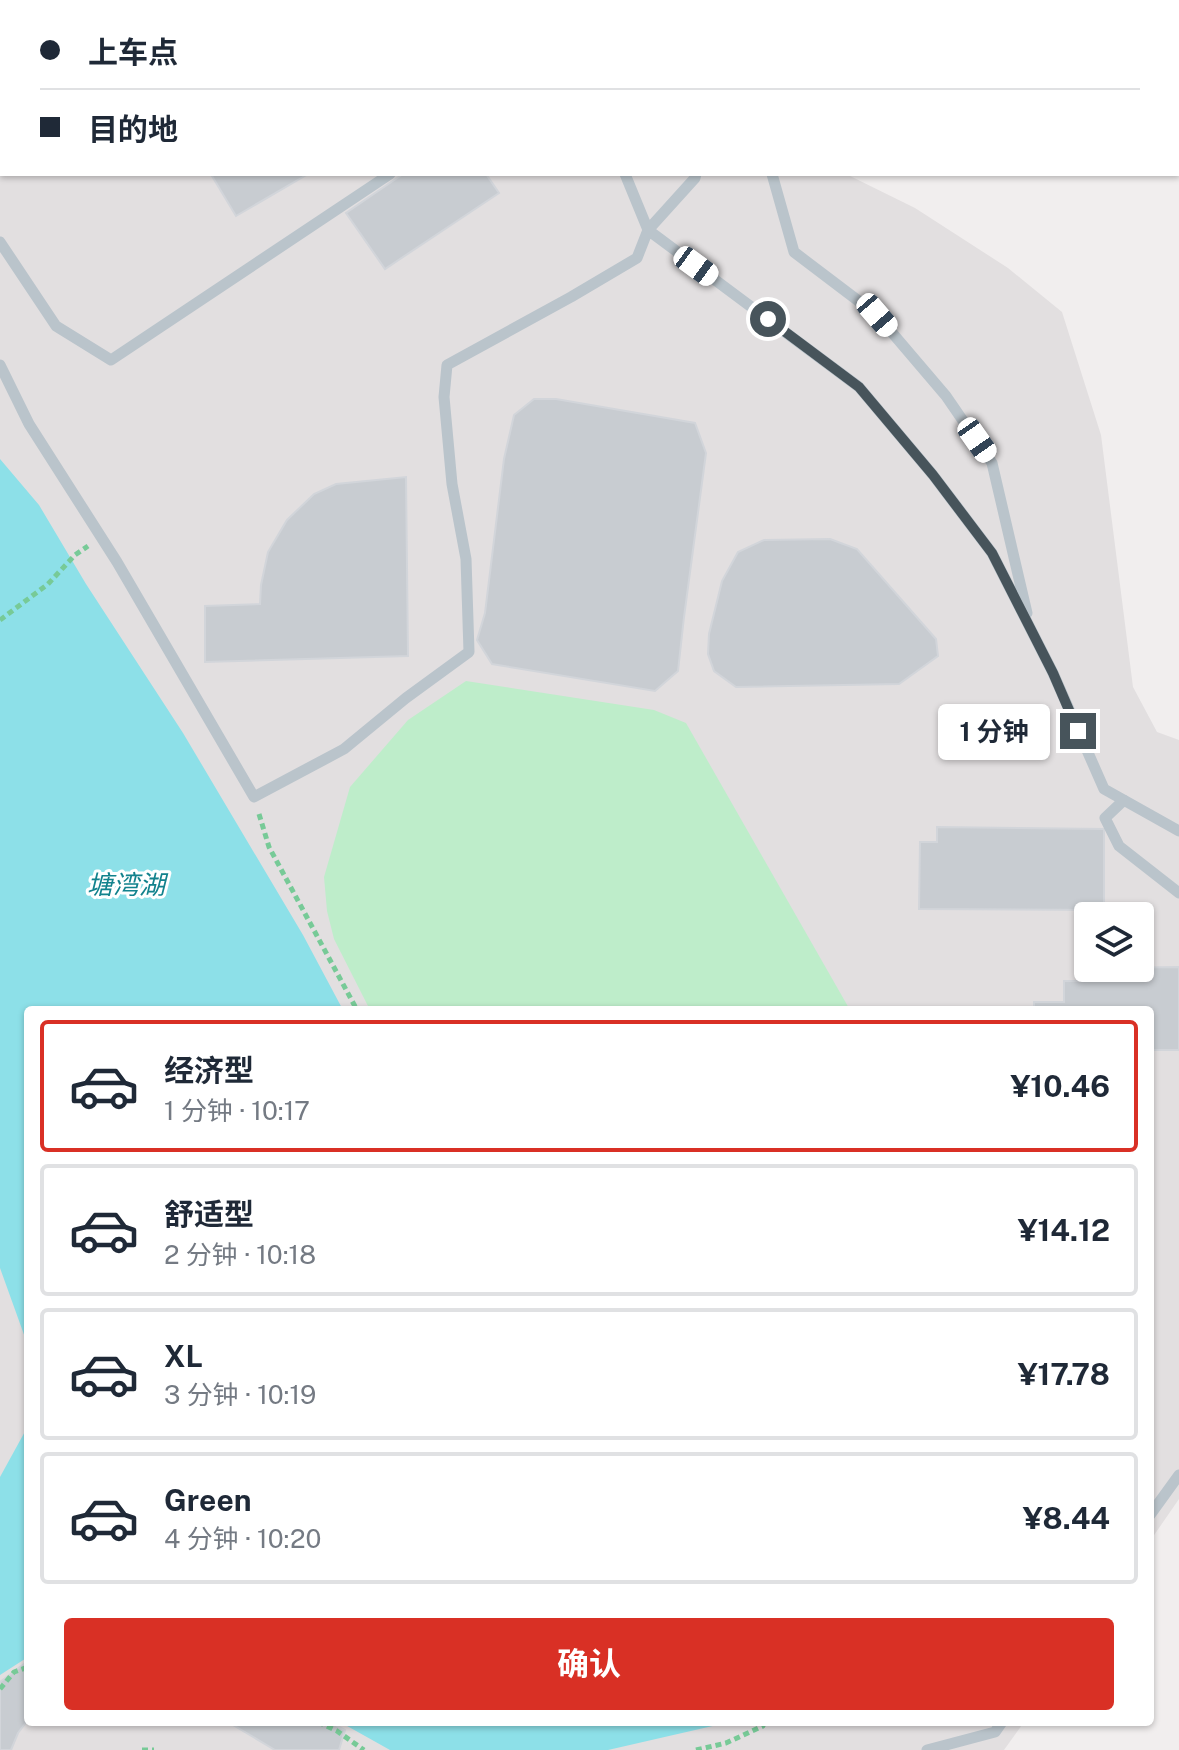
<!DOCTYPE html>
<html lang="zh">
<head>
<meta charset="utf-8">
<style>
	:root { --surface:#fff; --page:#f6f6f7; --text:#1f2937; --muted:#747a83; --line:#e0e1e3; --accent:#d93025 }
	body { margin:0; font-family:"Public Sans","Noto Sans SC",sans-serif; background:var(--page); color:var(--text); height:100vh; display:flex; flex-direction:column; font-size:30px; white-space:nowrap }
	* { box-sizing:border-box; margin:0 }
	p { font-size:26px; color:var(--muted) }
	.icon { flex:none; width:44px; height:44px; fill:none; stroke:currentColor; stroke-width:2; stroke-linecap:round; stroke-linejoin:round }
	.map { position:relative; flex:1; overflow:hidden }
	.drawer { position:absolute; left:24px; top:1006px; width:1130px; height:720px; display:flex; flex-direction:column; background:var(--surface); border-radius:8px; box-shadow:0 2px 6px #0004 }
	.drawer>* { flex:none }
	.hud { position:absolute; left:0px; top:0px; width:1180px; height:176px; box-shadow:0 2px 6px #0004; display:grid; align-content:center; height:176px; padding:0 40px; background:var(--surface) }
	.fabs { position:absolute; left:1074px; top:902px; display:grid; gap:16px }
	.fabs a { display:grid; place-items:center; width:80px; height:80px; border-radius:8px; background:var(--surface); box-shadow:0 2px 6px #0004; font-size:40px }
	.end { position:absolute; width:36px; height:36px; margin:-18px; border:10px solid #47545b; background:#fff; box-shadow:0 0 0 4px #fff }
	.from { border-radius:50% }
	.bubble { position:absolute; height:56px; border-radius:8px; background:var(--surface); box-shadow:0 2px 6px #0004; font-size:26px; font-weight:700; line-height:56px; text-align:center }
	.car { position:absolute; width:24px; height:48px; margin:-24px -12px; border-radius:10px; box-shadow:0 0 6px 2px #0007; background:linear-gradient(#fff 24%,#345 0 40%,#fff 0 76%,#345 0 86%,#fff 0) }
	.hud b { display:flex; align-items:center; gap:28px; height:76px; font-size:30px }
	.hud b+b { border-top:2px solid var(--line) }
	.hud i { width:20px; height:20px; background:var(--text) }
	ul { padding:14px 0 0; list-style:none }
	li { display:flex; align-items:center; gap:24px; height:132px; margin:0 16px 12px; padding:0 24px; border:4px solid var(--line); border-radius:8px }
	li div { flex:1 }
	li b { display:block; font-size:30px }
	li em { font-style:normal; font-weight:700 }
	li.active { border-color:var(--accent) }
	li>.icon { width:72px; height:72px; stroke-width:1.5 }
	.cta { display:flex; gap:16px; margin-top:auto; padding:16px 40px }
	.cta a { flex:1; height:92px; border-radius:8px; background:var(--accent); color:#fff; font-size:32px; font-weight:700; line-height:92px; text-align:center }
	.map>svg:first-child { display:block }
</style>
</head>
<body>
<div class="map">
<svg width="1179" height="1750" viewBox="0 0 1179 1750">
	<rect width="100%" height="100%" fill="#f1eeee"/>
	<path fill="#e2dfe0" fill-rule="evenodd" d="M0,0H916L915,2H2V174H846L915,208L1008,268L1062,312L1101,435L1133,687L1157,732L1179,740V1499L1150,1541V1010H28V1722H1024L1004,1750H0ZM1088,916H1140V968H1088Z"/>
	<path fill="#beedca" d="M466,681L654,710L686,723L850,1010H370L334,939L327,911L324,877L350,787L408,720Z"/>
	<path fill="#8de0e8" d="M0,459L39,505L86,584L183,733L303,935L343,1010H28V1357L27,1343L0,1268Z
		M28,1426V1657L0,1675V1477Z
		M340,1722H730L608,1750H390Z"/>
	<path fill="#c8ccd1" stroke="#d2d5da" stroke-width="2" d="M98,0H221L222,2H100Z
		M215,174H308L236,216L212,176Z
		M403,174H486L499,193L385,269L346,213Z
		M534,399H556L695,423L706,453L684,617L678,671L655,691L492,664L477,640L485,613L504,459L514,415Z
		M406,477L408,656L205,662V606L260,604L261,585L268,552L287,520L314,494L336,484Z
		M830,539L857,549L936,639L938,656L899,684L736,687L714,671L708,654L709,634L722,581L738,552L764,540Z
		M937,827L1104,829V910L919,909L920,842H937Z
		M1179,967V1050H1150V1010H1034V1002H1064V981H1113L1112,968Z
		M28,1661V1720L18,1733L11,1750H0V1682Z
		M228,1722H330L345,1730L339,1750H275Z"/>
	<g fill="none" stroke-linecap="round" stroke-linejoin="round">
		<path stroke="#77ca97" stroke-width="5" stroke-dasharray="6 4" stroke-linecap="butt" d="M0,620L48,584L75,555L88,546
			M259,814L269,847L357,1010
			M0,1689L14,1672L28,1667
			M318,1722L337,1731L364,1750
			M142,1750H154
			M696,1750L726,1743L763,1726L764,1722"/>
		<path stroke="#bac4cb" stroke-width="11" d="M354,0L355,2
			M570,0L578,2L584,0
			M705,0L707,2
			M657,2L660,0
			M696,174L695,178L648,230L859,387L933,475L992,553L1053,673L1104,789L1179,831
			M772,174L794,252L877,315L946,396L992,463L1027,613
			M0,242L56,326L111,360L390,174
			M0,365L29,424L117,562L254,797L344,749L406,698L469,652L466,559L452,484L444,397L447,365L571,297L637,258L648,230L625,174
			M1124,800L1105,818L1119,846L1179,893
			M1150,1515L1179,1475
			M927,1750L995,1732L1002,1722"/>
	</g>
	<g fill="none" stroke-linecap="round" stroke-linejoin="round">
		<path stroke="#47545b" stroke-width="10" d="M768,319L859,387L933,475L992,553L1053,673L1078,731"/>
	</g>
	<g text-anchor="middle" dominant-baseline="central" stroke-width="6" stroke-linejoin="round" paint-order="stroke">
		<g font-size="26" font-style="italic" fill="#12828d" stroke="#fff">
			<text x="126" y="884">塘湾湖</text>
		</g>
	</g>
</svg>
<div class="fabs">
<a><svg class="icon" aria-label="layers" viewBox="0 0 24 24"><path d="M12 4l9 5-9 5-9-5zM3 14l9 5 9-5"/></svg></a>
</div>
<i class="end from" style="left:768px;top:319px"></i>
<i class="end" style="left:1078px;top:731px"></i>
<div class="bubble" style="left:938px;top:704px;width:112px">1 分钟</div>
<i class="car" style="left:696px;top:266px;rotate:126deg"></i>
<i class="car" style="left:877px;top:315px;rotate:139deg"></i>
<i class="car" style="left:977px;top:440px;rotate:145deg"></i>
<div class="hud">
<b><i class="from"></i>上车点</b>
<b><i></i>目的地</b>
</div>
<section class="drawer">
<ul>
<li class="active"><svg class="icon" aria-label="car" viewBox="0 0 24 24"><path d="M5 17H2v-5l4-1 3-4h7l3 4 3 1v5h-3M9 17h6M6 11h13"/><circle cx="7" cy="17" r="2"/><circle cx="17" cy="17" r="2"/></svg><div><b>经济型</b><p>1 分钟 · 10:17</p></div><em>¥10.46</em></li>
<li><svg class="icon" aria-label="car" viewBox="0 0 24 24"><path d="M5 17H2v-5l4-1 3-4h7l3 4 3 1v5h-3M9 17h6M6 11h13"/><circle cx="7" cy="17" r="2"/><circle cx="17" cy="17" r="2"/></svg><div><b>舒适型</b><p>2 分钟 · 10:18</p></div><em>¥14.12</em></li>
<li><svg class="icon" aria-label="car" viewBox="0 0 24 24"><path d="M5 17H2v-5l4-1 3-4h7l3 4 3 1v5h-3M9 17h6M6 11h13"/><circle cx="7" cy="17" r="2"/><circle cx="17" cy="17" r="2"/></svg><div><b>XL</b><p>3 分钟 · 10:19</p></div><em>¥17.78</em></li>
<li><svg class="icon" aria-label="car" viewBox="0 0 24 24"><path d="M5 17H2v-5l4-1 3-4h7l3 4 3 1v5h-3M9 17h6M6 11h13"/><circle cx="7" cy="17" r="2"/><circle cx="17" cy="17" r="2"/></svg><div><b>Green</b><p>4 分钟 · 10:20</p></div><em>¥8.44</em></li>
</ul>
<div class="cta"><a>确认</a></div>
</section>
</div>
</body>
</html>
